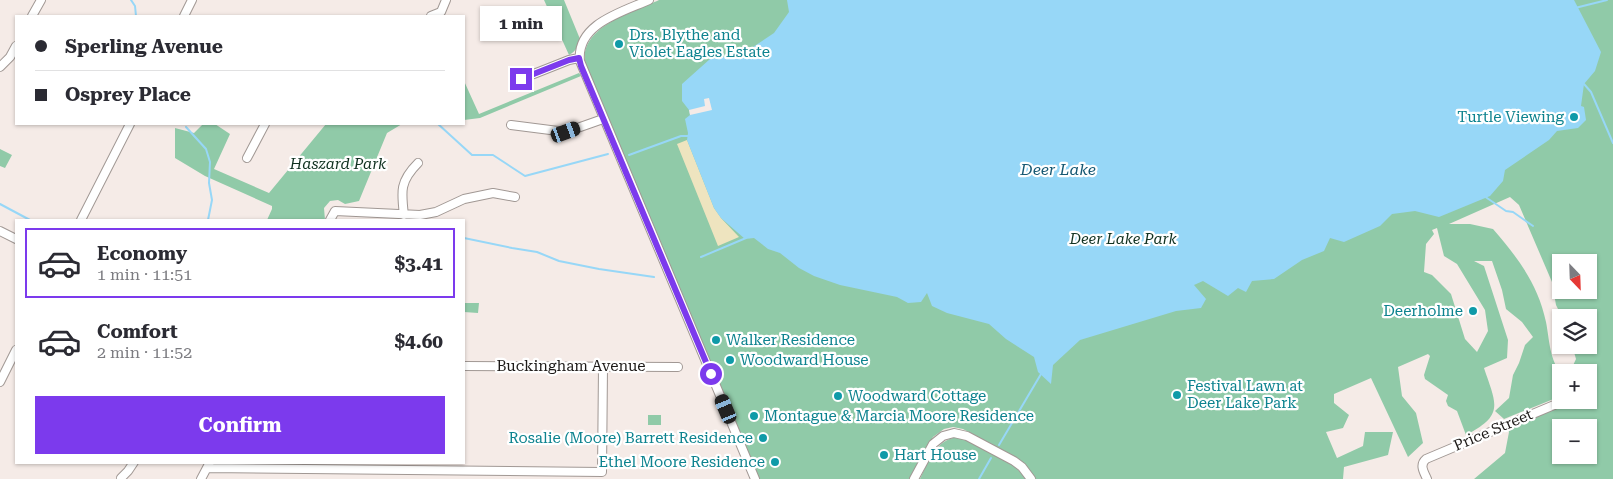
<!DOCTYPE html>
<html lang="en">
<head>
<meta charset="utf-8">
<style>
	:root { --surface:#fff; --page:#f2f2f3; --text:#2b2b33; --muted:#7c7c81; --line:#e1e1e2; --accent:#7c3aed }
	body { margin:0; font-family:"Roboto Serif",serif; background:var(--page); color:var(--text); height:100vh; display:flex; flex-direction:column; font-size:19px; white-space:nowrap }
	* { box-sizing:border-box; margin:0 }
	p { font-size:16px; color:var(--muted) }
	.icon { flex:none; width:28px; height:28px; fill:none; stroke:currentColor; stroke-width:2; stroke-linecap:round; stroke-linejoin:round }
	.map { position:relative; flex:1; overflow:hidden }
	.side { position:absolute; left:15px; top:219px; width:450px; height:245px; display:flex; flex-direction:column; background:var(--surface); border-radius:0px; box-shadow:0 1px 4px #0004 }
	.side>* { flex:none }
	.banner { position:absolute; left:15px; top:15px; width:450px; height:110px; border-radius:0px; box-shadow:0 1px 4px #0004; display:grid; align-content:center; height:110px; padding:0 20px; background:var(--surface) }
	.needle { width:32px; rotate:157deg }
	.fabs { position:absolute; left:1552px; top:254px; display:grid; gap:10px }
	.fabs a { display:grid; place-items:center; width:45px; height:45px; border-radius:0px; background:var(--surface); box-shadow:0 1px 4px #0004; font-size:25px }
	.end { position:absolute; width:22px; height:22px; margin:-11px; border:6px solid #7c3aed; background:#fff; box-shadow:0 0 0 2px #fff }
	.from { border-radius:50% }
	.bubble { position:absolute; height:35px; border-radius:0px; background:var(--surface); box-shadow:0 1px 4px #0004; font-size:16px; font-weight:700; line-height:35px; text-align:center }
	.car { position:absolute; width:15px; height:30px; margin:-15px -8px; border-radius:6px; box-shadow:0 0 4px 1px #0007; background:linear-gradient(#222 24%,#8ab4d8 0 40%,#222 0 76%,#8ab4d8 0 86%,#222 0) }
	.banner b { display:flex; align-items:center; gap:18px; height:48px; font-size:19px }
	.banner b+b { border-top:1px solid var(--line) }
	.banner i { width:12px; height:12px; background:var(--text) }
	ul { padding:9px 0 0; list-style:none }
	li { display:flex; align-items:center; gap:15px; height:70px; margin:0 10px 8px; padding:0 10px; border:2px solid transparent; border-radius:0px }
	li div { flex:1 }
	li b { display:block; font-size:19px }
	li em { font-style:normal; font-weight:700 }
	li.active { border-color:var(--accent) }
	li>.icon { width:45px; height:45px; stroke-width:1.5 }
	.cta { display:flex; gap:10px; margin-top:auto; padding:10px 20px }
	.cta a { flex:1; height:58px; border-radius:0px; background:var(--accent); color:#fff; font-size:20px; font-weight:700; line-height:58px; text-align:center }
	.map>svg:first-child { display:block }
</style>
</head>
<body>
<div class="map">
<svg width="1613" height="479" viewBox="0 0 1613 479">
	<rect width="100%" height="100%" fill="#f5ebe7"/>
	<path fill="#90caa8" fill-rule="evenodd" d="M544,0H564L580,39C578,47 576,51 569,55Z
		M659,0H1613V479H1474L1505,453L1509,432L1507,428L1572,400H1589V372H1570L1576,359L1572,345H1589V318L1562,317L1556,305L1552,282L1519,205L1510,197L1449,224H1470L1493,229C1518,258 1538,284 1546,322C1549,336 1550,365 1562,372L1561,396L1504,419L1495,411L1509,398L1513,375L1519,363L1525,345L1533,337L1522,322L1506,309L1502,290L1492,261H1474L1484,266L1508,340L1507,358L1484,368C1496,404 1505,415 1466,435L1457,411L1448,406L1446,401L1448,395L1425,379L1424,375L1430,356L1428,354L1398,367L1402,396L1416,413L1423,443L1408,457L1371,378L1334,394V403L1349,415L1343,428L1326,432L1337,458L1363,446L1365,432H1393L1388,455L1344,467L1343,479H1035L1027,468L1014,456L963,429L953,427L944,429L933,437L910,479H759L585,63C580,26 632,13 659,0ZM1437,228L1444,256L1457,264L1485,310L1488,331L1477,352L1465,339L1451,294L1432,275L1424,272L1426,244L1434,234L1432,230ZM1561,262H1589V290H1561ZM1561,428H1589V455H1561Z
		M579,73L581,76L480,118L464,120V81L479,114Z
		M203,124H215L230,134L214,169L269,193L326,124H402L387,133L359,201L345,204L338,200L330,201L324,208L325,220H267L272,209V206L205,176L175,158V128L194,133Z
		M0,149L12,155L5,168L0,166Z
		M464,303H479L478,313L464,312Z
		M648,415H661V425H648Z
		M953,438H962L970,441L1014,465L1026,479H920C928,463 934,443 953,438Z"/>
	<path fill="#eee4bf" d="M687,140L714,208L721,218L739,237L718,246L677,144Z"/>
	<path fill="#97d7f7" d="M787,0H1574L1601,52L1595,71L1584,84L1581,106L1584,107L1586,120L1578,128L1557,131L1549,140L1505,170L1503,181L1490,196L1439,217L1415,211L1392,214L1380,226L1344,242L1330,238L1324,251L1302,260L1274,279L1252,281L1246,292L1238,288L1228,296L1203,281L1194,285L1206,299L1201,308L1176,311L1080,340L1053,365L1051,384L1038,372L1034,357L1006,339L989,324L947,313L932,306L927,293L921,302L908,303L897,297L840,285L814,276L799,268L780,253L768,249L754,238L745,239L721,218L714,208L687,140L688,133L685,119L690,115L689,110L682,101V84L710,59L724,57L753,47L774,33L789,12Z"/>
	<path fill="#f5ebe7" d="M709,98L712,110L690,115L689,110L705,106L704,99Z"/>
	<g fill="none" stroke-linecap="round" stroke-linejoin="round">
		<path stroke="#97d7f7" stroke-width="2" d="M131,0L135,6L136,16
			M1575,8L1607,0
			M1584,84L1591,92L1613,143
			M438,124L472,155H493L525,176L608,154
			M186,127L206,149L210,162L209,183L212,200L208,220
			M629,155L681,136H689
			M1484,196L1506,211L1513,212L1533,226
			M0,204L30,220
			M464,238L512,248L537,252L559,261L599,269L654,277
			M701,257L746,238
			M999,445L1041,374
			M979,479L991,458"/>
		<defs>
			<path id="minor" d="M649,0C622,12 576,24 580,61L755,479
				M32,16L41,0
				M184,16L192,0
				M431,16L441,12L446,0
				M0,67L10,57L16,46
				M521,79L569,60L579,58
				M511,125L566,132L603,119
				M247,158L265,124
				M404,215C401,191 400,181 418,163
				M81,220L130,124
				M330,220L335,211L420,215L436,212L464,199L493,193L515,197
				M0,231L16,239
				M464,366L678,367
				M0,382L16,350
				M207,468L602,472L603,367
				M121,478L128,471L134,462
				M201,479L210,462
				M914,479L933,444L943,436L954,433L967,436L1014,461L1022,467L1031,479
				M1427,479C1424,472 1419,465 1426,459L1566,400"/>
		</defs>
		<use href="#minor" stroke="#a19894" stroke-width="10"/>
		<use href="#minor" stroke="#fff" stroke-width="8"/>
	</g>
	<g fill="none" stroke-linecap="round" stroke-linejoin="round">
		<path stroke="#7c3aed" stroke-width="6" d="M521,79L569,60L579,58L581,66L711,374"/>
	</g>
	<g fill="#0f9aa8" stroke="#fff" stroke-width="2">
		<circle cx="619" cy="44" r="5"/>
		<circle cx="1574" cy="117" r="5"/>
		<circle cx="1473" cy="311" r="5"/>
		<circle cx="716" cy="340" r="5"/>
		<circle cx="730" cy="360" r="5"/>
		<circle cx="1177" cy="395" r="5"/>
		<circle cx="838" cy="396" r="5"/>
		<circle cx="754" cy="416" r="5"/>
		<circle cx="763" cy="438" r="5"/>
		<circle cx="884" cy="455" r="5"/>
		<circle cx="775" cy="462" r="5"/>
	</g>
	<g text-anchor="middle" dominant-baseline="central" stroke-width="4.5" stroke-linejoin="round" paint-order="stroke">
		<g font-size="15" fill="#0d838f" stroke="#fff" text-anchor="start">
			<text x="629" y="35">Drs. Blythe and<tspan x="629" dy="17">Violet Eagles Estate</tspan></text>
			<text x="1564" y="117" text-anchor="end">Turtle Viewing</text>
			<text x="1463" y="311" text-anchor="end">Deerholme</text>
			<text x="726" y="340">Walker Residence</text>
			<text x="740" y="360">Woodward House</text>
			<text x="1187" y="386">Festival Lawn at<tspan x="1187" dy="17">Deer Lake Park</tspan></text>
			<text x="848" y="396">Woodward Cottage</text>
			<text x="764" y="416">Montague &amp; Marcia Moore Residence</text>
			<text x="753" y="438" text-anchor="end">Rosalie (Moore) Barrett Residence</text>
			<text x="894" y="455">Hart House</text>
			<text x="765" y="462" text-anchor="end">Ethel Moore Residence</text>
		</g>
		<g font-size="15" font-style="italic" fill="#103120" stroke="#fff">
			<text x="338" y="164">Haszard Park</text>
			<text x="1123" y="239">Deer Lake Park</text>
		</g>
		<g font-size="15" fill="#1d1a18" stroke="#fff">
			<text x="571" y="366">Buckingham Avenue</text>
			<text transform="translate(1493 430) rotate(-23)">Price Street</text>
		</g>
		<g font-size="16" font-style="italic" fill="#165873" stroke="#fff">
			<text x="1058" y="169">Deer Lake</text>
		</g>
	</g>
</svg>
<div class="fabs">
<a><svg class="needle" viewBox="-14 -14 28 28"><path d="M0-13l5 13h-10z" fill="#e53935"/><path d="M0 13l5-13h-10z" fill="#7c7c81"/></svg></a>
<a><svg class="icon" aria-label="layers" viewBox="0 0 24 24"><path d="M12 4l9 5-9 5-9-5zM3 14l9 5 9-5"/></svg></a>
<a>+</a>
<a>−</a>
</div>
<i class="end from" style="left:711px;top:374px"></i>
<i class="end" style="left:521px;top:79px"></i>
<div class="bubble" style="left:480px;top:6px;width:82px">1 min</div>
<i class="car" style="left:566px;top:132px;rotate:70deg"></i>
<i class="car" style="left:726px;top:409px;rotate:337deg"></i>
<div class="banner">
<b><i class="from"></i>Sperling Avenue</b>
<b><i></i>Osprey Place</b>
</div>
<section class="side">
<ul>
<li class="active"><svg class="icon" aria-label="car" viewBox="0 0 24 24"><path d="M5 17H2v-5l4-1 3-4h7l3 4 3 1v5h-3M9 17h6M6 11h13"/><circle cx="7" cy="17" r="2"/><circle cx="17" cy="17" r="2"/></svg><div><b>Economy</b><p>1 min · 11:51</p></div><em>$3.41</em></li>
<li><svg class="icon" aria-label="car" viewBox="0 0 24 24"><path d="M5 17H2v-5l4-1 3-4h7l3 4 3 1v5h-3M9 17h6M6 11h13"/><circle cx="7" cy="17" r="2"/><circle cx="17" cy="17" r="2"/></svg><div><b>Comfort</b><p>2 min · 11:52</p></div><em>$4.60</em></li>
</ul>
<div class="cta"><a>Confirm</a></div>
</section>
</div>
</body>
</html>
